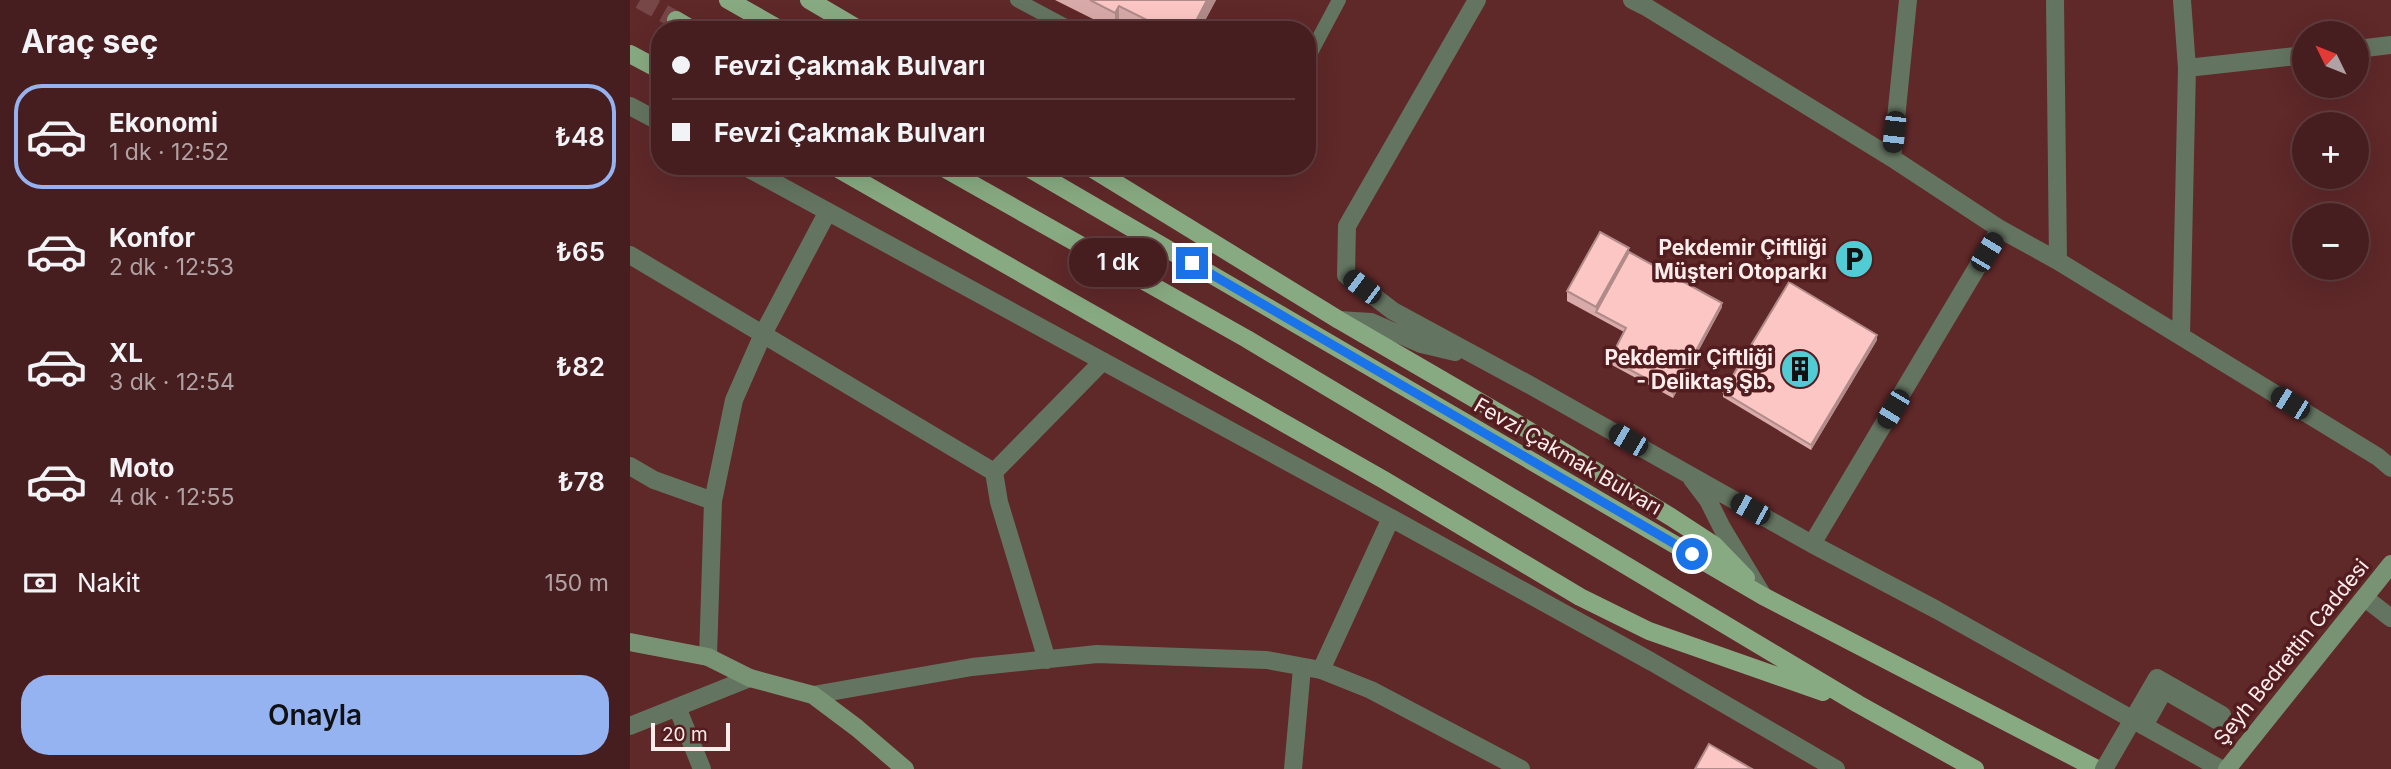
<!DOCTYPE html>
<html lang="tr">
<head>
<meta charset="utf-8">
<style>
	:root { --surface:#471e1f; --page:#512b2c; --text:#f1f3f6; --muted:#b0a2a4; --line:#5f3c3d; --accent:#95b2f1 }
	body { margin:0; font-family:Inter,sans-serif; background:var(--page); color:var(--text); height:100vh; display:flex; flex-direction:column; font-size:26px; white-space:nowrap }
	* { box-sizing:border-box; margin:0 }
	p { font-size:23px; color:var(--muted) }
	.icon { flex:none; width:38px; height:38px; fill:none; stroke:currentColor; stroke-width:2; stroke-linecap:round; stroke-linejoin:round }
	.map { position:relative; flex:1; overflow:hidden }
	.panel { display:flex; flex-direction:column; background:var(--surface); width:630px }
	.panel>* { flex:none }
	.hud { position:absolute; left:21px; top:21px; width:665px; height:154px; border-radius:28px; box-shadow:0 7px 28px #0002,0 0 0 2px var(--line); display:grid; align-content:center; height:154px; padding:0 21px; background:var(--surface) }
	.needle { width:46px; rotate:313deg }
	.buttons { position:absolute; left:1662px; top:21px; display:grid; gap:14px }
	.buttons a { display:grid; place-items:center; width:77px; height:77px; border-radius:50%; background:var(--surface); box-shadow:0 7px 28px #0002,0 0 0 2px var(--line); font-size:35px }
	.scale { position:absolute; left:21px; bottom:18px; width:79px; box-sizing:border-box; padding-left:7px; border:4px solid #fcedec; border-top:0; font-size:19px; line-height:24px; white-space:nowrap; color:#fcedec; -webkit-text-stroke:5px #531d1f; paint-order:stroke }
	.end { position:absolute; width:32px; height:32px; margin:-16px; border:9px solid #1a73e8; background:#fff; box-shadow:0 0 0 4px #fff }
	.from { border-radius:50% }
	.bubble { position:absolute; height:49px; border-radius:24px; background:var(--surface); box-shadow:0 7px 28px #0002,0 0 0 2px var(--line); font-size:23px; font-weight:600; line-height:49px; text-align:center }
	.car { position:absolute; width:21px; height:42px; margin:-21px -10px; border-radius:9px; box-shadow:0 0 5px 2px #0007; background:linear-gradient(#222 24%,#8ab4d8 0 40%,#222 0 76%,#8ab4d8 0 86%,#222 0) }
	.hud b { display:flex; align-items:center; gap:24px; height:66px; font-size:26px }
	.hud b+b { border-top:2px solid var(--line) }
	.hud i { width:18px; height:18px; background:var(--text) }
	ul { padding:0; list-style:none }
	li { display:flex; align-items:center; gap:21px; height:105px; margin:0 14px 10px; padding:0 7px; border:4px solid transparent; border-radius:28px }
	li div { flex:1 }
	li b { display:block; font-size:26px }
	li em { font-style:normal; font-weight:600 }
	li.current { border-color:var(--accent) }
	li>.icon { width:63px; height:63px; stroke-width:1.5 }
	h2 { padding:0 21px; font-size:32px; line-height:84px }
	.pay { display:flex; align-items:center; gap:18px; height:77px; padding:0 21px; font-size:26px }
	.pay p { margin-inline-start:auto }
	.button { display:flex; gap:14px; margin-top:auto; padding:14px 21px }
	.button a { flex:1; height:80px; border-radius:28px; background:var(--accent); color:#111; font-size:28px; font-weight:600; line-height:80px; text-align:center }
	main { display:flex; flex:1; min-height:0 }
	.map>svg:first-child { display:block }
</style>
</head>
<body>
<main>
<section class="panel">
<h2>Araç seç</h2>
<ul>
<li class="current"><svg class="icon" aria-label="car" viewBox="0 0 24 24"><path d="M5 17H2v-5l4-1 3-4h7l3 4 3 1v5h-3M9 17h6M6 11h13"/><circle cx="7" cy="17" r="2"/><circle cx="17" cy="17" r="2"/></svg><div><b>Ekonomi</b><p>1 dk · 12:52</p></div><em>₺48</em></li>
<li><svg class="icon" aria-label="car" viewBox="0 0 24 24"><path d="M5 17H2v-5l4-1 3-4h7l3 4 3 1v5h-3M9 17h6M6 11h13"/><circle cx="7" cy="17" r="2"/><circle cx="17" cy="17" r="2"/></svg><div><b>Konfor</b><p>2 dk · 12:53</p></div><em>₺65</em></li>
<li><svg class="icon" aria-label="car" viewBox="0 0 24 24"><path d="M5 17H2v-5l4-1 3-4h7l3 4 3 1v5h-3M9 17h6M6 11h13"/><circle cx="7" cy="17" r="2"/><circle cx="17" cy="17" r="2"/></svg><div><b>XL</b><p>3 dk · 12:54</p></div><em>₺82</em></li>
<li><svg class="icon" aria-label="car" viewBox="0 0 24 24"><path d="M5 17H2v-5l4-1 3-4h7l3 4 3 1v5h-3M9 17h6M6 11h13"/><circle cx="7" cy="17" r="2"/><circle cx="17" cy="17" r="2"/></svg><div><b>Moto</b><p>4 dk · 12:55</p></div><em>₺78</em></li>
</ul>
<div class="pay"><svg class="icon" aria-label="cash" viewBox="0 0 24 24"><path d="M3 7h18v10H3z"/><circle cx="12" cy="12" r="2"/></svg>Nakit<p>150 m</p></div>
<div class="button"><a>Onayla</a></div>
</section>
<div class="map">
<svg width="1761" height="769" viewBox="0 0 1761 769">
	<rect width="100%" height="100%" fill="#5f2829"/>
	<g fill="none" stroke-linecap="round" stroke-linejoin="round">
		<path stroke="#774646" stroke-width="18" stroke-dasharray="18 9" stroke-linecap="butt" d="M10,0L46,20"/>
		<path stroke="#637460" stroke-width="14" d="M387,0L443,30
			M677,60L709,0"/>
		<path stroke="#637460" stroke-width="18" d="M847,0L717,226L716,275L763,311L898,384L1182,544L1307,610L1591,769
			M1002,0L1018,8L1262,158L1370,229L1428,261L1748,457L1761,468
			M1425,0L1428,261
			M1727,49L1761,45
			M1557,68L1675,55
			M0,106L30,122
			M1262,158L1278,0
			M114,166L761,518L1022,662L1206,769
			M0,255L364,472L369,502L417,660
			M709,320L741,322L791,344L825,352
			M1551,336L1557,68L1552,0
			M0,466L24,480L83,501
			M364,472L473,361
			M1062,479L1078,500L1092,528L1133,596
			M1182,544L1370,229
			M1735,598L1761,618
			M78,657L83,501L104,400L133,334L197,213
			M691,670L761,518
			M183,695L342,667L467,654L637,660L691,670L741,690L891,769
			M47,707L72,769
			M0,726L120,678
			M663,769L672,668"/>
		<path stroke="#789374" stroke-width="18" d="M0,642L78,657L120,678L183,695L227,728L275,769
			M1597,769L1761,564"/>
		<path stroke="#88aa82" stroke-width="18" d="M98,0L151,30
			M179,0L230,30
			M46,20L63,30
			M0,54L30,70
			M203,166L754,480L950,597L1019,631L1193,692
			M310,166L617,339L1228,704L1345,769
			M395,166L1133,596L1467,769
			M458,166L709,320L893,427L1041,517L1084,545L1116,578"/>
		<path stroke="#637460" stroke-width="18" d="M1474,769L1527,678L1592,715L1588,721L1534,690L1514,726"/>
	</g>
	<path fill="#d8aaa9" d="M425,0H586L572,26V30H502L489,23L485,30Z
		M999,252L1092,307L1043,398L980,364V359L994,332L937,301V291Z
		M1247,340L1181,450L1093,397V392Z"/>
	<path fill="#b08b89" d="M577,0H586L572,26V30H567V19Z
		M489,6V23L485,30V13Z
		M999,248V257L966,312V307Z
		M1092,303V307L1043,398V393Z
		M1247,335V340L1181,450V445Z"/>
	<path fill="#fbc6c4" stroke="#b08b89" stroke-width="2" d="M460,0H577L567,19L572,21L568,30H537L489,6L485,13Z
		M970,232L999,248L966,307L937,291Z
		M999,252L1092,303L1043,393L980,359L996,328L966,312Z
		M1159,282L1247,335L1181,445L1093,392Z
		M1079,744L1122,769H1065Z"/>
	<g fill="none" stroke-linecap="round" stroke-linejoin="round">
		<path stroke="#1a73e8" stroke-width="9" d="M562,263L1062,554"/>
	</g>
	<defs>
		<symbol id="parking-disc" viewBox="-11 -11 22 22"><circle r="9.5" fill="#51ccd4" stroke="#531d1f"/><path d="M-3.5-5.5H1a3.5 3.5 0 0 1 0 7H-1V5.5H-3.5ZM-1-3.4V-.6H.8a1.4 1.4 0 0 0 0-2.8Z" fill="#111"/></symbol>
		<symbol id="building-disc" viewBox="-11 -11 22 22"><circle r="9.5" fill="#51ccd4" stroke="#531d1f"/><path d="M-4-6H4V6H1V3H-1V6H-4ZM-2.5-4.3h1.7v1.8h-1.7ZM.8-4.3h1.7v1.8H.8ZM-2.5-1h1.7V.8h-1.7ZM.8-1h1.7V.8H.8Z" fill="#111"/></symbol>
	</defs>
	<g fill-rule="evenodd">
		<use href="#parking-disc" x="1202" y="237" width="44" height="44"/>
		<use href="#building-disc" x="1148" y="347" width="44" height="44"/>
	</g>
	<g text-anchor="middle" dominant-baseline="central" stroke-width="7" stroke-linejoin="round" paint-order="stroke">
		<g font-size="21" font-weight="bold" fill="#fcedec" stroke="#531d1f" text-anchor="end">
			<text x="1197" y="247">Pekdemir Çiftliği<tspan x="1197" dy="24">Müşteri Otoparkı</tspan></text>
			<text x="1143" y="357">Pekdemir Çiftliği<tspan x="1143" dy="24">- Deliktaş Şb.</tspan></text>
		</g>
		<g font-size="21" fill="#fcedec" stroke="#531d1f">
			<text transform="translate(938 456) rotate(30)">Fevzi Çakmak Bulvarı</text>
			<text transform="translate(1661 652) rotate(-51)">Şeyh Bedrettin Caddesi</text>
		</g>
	</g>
</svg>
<div class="buttons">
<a><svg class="needle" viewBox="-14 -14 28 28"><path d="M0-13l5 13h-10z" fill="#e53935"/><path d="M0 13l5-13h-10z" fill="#b0a2a4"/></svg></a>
<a>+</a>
<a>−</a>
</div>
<div class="scale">20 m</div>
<i class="end from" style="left:1062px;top:554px"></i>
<i class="end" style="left:562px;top:263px"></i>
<div class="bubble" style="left:439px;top:238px;width:98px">1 dk</div>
<i class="car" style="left:1264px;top:132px;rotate:186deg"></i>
<i class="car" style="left:1357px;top:252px;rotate:31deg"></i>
<i class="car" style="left:732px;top:287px;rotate:307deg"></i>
<i class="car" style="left:1660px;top:403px;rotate:302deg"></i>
<i class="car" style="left:1263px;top:409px;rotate:211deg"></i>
<i class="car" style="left:998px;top:440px;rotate:300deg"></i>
<i class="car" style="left:1120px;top:509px;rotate:299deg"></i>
<div class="hud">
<b><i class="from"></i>Fevzi Çakmak Bulvarı</b>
<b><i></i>Fevzi Çakmak Bulvarı</b>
</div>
</div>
</main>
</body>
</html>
